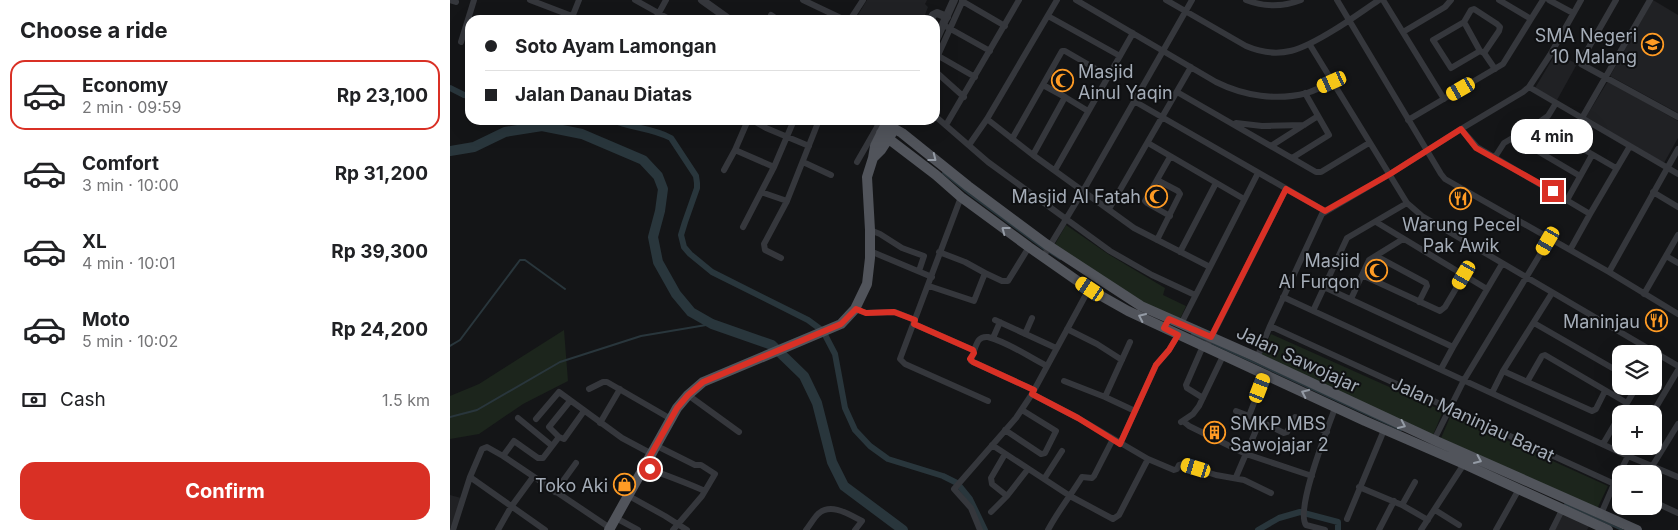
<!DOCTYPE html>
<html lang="en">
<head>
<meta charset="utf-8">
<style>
	:root { --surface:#fff; --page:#f2f2f2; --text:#202124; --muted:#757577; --line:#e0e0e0; --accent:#d93025 }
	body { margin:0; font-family:Inter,sans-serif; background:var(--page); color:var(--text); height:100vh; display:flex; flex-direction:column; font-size:19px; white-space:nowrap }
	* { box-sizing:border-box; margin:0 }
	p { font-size:16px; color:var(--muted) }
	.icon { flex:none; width:28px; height:28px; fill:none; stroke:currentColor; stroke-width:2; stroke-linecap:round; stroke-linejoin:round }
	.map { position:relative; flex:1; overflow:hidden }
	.side { display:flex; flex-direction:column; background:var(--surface); width:450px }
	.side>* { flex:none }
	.guide { position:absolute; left:15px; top:15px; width:475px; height:110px; border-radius:15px; box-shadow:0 5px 20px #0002; display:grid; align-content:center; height:110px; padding:0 20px; background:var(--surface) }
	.controls { position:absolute; left:1162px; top:345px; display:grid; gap:10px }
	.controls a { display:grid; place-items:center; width:50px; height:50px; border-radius:10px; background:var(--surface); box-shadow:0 5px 20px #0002; font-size:25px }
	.end { position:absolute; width:22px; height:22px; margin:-11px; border:6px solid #d93025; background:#fff; box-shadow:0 0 0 2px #fff }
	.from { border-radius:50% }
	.bubble { position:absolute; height:35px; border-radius:15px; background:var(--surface); box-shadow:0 5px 20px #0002; font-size:16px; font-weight:700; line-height:35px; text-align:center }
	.car { position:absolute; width:15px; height:30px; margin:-15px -8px; border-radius:6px; box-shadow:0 0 4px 1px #0007; background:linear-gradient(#f5c518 24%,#345 0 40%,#f5c518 0 76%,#345 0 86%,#f5c518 0) }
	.guide b { display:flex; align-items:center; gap:18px; height:48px; font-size:19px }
	.guide b+b { border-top:1px solid var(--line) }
	.guide i { width:12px; height:12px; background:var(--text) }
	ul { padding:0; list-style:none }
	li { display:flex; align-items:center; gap:15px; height:70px; margin:0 10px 8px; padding:0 10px; border:2px solid transparent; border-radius:15px }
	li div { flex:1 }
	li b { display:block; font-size:19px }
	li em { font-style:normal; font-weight:700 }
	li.selected { border-color:var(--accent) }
	li>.icon { width:45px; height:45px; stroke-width:1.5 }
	h2 { padding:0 20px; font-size:22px; line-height:60px }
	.pay { display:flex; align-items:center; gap:12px; height:55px; padding:0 20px; font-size:19px }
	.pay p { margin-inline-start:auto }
	.action { display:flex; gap:10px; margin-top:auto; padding:10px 20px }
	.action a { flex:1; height:58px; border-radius:15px; background:var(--accent); color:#fff; font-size:20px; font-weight:700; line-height:58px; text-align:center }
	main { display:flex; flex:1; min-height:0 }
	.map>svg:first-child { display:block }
</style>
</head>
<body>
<main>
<section class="side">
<h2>Choose a ride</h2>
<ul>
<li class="selected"><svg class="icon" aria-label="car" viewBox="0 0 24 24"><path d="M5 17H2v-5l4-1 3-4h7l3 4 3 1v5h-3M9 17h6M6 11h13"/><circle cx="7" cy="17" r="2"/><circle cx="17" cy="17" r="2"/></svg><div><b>Economy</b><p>2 min · 09:59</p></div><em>Rp 23,100</em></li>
<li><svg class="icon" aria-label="car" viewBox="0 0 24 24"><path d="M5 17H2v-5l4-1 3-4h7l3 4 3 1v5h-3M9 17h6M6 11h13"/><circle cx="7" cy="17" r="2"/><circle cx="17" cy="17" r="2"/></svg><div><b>Comfort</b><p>3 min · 10:00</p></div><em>Rp 31,200</em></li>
<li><svg class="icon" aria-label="car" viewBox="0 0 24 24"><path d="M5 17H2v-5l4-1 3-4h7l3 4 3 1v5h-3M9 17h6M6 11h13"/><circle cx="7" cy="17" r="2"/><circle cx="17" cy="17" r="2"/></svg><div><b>XL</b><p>4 min · 10:01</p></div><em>Rp 39,300</em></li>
<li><svg class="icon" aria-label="car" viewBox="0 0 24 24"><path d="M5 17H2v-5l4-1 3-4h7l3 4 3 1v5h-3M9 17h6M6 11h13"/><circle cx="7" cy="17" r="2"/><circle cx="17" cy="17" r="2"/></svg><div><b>Moto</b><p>5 min · 10:02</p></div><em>Rp 24,200</em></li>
</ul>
<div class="pay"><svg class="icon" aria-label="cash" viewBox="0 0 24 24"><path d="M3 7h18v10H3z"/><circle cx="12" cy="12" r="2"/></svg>Cash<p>1.5 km</p></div>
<div class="action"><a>Confirm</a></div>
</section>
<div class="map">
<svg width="1228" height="530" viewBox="0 0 1228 530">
	<rect width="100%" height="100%" fill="#141517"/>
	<path fill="#202124" d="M417,0H477L475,4L478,7L473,20H418L408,15Z
		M1203,0L1228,15V113L1160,76Z
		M1106,53L1127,64L1107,100L1085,88Z
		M1158,81L1228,121V138L1214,163L1136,117Z
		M0,495L11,498L2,528L0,527Z
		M1111,513L1139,526L1137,530H1103Z"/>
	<path fill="#1c251c" d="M616,225L658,254L715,288L713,295L736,306L729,321L700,308L604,246Z
		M114,330L118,381L73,404L29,434L0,439V396L29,384Z
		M821,334L993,411L983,435L811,355Z
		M1001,415L1158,486L1147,509L991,438Z"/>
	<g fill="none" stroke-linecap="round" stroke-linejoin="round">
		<path stroke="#29363c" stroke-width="2" d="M493,173L519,194L595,250
			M599,252L610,259
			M742,334L951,430
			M0,346L10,340L70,260H75L115,289
			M0,417L27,410L110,362L191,336L262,324
			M1115,504L1172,530"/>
		<path stroke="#29363c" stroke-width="6" d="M0,88L14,95L20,96
			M162,120C181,128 203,128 221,138L246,176L247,183V188L235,222L231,235L234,247L240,254L262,272L358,320L373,331L385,354L395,408L405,430L420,446L438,459L493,476L507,483L520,499L535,530
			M808,530L829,518L850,512L888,522V530"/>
		<path stroke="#29363c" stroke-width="10" d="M0,151L24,147L55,132L92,126L132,134L193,160L208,176L213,189L210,211L203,237L208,262L226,294L241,312L262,324L322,345L354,376L367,403L382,462L394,486L453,530"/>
		<path stroke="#35373c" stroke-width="6" d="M0,0L6,2
			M80,0L122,16
			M185,0L221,20
			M353,0L395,20
			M626,0L766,82C794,96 827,101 857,93C866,90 874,86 882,82
			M716,0L796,46C831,61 853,49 884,30C899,21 914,10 929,0
			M796,0C814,7 833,7 851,0
			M887,0L991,174L995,179L1159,272L1228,314
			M933,0L994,99
			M1049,0L1081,19L1093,0
			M1099,0L1123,13
			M1166,0L1131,61V64L1228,117
			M512,1L555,26
			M321,15L328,20
			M598,16L670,56
			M121,20L129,0
			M179,20L182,19L186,20
			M205,20L216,0
			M400,20L413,0
			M1014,22L1030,51L1034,53L1045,69
			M497,27L540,51
			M953,32L995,7L1001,0
			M11,42L24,0
			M860,45L957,203L972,216L1228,366
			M1030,51L1001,68L983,40L1014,22L1021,10L1024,9L1047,24L1050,27L1049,31L1034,53
			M485,54L525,77
			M485,62L513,0
			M485,71L514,97
			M1079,87L1228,174
			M727,92L866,172H871L919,143
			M615,97L638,111
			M684,101L875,211
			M485,116L538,162L660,251L702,275L745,295
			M1132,118L1200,0
			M537,119L583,155L684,228L760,267
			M302,120L316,128L359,146
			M958,120L1053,64L1081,19
			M786,123L812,126L854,125
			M1088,123L1098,116L1106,103
			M496,125L569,0
			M1011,129L1027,147L1140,214
			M1064,137L1130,176
			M562,139L612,51H615L658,76
			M698,143L794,199
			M519,145L537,119L607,0
			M821,146L868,116
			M285,150L324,167
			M583,155L615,97L593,85
			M1045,157L1054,143L1088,123L1166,168
			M842,158L879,135L855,93
			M353,162L381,175
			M407,162L430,122
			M274,170L285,150L298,120
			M605,170L683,33
			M707,180L728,191L730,194L707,240
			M311,192L337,201
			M1203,192L1228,207
			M511,197L450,359L455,364L538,401
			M1117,200L1142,155
			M659,209L741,67
			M720,216L697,203L695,201L720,157
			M926,222L1037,289
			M293,227L324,167L344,120
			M420,230L430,234L452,248L474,256L469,271
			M1120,250L1140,214L1180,146
			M420,251L482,277
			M730,252L766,183
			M926,256L976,283L977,286L969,302
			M1216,256L1228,263
			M593,257L633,191L742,0
			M331,258L315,250L314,244L337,201L369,120
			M1159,272L1228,149
			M535,273L552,281H558L579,247
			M912,275L990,311L995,307L1014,275
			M479,286L524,301L535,273L515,262L489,252
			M874,287L1003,347
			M1194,294L1228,235
			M833,297L1178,456L1228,477
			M901,299L919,260L953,239
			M405,309L416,313L445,312L465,320
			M863,311L897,238L957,203
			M545,320L606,348
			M1084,323L1171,373
			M464,324L523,350L524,351L521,361L584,390
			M731,324L808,173
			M820,326L1171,487
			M617,329L647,344L672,360
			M575,334L582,318
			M543,338L550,322
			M524,351C527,343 528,336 538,337C560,343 577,356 597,366
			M807,358L820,326L872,214L940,174L1011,129L1073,92L1079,87L1100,55L1131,0
			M991,369L1003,347L1052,264
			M1053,371L1142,411L1146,409L1155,391
			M614,381L655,397L685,411
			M1077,382L1092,356L1095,355L1177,403
			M139,389L153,382H157L221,419
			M1042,393L1053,371L1102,293
			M582,394L628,418L698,459L724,470L727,469L729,465L732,464L766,475L794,480L821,493
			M238,395L289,432
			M655,397L680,342
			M753,398L737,388L736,385L753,346L757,345L764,332L836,189
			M786,411L799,416L815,374
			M1202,414L1228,370
			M799,416L834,433L837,432L845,417L877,432
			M68,418L101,445
			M86,419L109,392L172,438L202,454
			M733,421L739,426L796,454L862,476
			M731,422L743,414L749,406L773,356
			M150,423L170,389
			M555,430L591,454L595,453L606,431L572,410
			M109,437L99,427L120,401
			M984,440L1014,380L1100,238
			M670,444L706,365L719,350L728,335
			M1153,444L1187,386
			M542,445L620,496L663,519L669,515L698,459
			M207,446L245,465H251L265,474L252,496L223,530
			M555,454L541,478L542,484L557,496
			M53,456L64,441L88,458H93L109,437L114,439L134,411
			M1203,465L1228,424
			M194,467C215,475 235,482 255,491
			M20,477L95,530
			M786,477L810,421
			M594,479L612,451
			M909,487L952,505L978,520
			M105,492L126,463
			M179,496L215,516L237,530
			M1204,502L1228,513
			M952,505L965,482
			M985,510L1009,525
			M541,512L557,496L578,469
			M1151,514L1164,484L1183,446
			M166,518L188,530
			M897,519L934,430
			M3,530L20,477L32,449L37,447L53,456L160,528
			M48,530L61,507L83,477
			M356,530C360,525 364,518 368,514C381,502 400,515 412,521L405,530
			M530,530L521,508L504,489L566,418L582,394L639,289
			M598,530C608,511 621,495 632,477L642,478L644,476L663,439
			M875,530L856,525C845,509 878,428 885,408
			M929,530L944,501
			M971,530L1014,464
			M1046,530L1069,489
			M1102,530L1112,510"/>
		<path stroke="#35373c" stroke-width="8" d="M252,0L280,20
			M481,20L483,15L487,13L497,17
			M485,42L504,0
			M424,121L436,124L438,120"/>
		<path stroke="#51545b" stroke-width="10" d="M431,133L486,175L511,197L579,247L639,289L678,311L915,421L1014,464L1158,530
			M423,158L431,150L442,133
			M159,530L227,408L238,395L253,382L391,324L405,309L417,284L420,258V230L417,177L423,158L425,146L436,124L452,133L518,186L596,244L691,306L804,356L984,440L1187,530"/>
	</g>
	<defs><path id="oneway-chevron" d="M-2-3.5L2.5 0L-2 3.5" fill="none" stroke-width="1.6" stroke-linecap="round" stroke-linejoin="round" transform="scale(1.25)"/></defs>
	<g stroke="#949ba5">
		<use href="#oneway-chevron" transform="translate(483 158) rotate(38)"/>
		<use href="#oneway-chevron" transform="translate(555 230) rotate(-143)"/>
		<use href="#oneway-chevron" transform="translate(692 317) rotate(-155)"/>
		<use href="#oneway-chevron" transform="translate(855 393) rotate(-155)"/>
		<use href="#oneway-chevron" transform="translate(952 425) rotate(25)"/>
		<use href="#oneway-chevron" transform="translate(1028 460) rotate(24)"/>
	</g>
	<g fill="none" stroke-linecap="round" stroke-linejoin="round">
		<path stroke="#d93025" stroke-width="6" d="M200,469L194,467L227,408L238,395L253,382L391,324L406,309L416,313L444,312L465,320L464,324L523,350L524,353L520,359L523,362L584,390L582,394L628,418L670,444L706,365L719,350L728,335L714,328L719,319L761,337L836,189L875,211L940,174L1011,129L1026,148L1103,191"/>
	</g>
	<defs>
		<symbol id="school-ring" viewBox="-11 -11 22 22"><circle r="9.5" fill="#0f1012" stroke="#ff9b24" stroke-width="1.5"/><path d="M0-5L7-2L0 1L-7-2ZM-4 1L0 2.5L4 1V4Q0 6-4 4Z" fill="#ff9b24"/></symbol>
		<symbol id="mosque-ring" viewBox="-11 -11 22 22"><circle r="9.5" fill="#0f1012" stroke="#ff9b24" stroke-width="1.5"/><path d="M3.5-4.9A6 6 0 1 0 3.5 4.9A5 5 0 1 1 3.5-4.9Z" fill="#ff9b24"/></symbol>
		<symbol id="restaurant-ring" viewBox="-11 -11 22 22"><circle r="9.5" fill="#0f1012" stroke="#ff9b24" stroke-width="1.5"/><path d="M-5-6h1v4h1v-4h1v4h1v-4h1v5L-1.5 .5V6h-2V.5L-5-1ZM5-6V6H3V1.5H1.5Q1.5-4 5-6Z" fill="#ff9b24"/></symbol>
		<symbol id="building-ring" viewBox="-11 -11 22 22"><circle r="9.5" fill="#0f1012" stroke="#ff9b24" stroke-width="1.5"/><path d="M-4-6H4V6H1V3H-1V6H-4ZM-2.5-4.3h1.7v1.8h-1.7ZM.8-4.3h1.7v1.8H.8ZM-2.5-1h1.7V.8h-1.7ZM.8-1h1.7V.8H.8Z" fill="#ff9b24"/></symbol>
		<symbol id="shop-ring" viewBox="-11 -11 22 22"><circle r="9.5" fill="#0f1012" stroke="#ff9b24" stroke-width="1.5"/><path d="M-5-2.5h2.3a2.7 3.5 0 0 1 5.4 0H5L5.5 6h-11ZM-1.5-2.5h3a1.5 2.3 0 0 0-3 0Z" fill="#ff9b24"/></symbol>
	</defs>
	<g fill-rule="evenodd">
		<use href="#school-ring" x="1190" y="32" width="25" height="25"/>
		<use href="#mosque-ring" x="600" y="68" width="25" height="25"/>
		<use href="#mosque-ring" x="694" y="184" width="25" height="25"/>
		<use href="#restaurant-ring" x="998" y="186" width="25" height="25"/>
		<use href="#mosque-ring" x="914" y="258" width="25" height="25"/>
		<use href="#restaurant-ring" x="1194" y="308" width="25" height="25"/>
		<use href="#building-ring" x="752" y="420" width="25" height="25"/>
		<use href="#shop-ring" x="162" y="472" width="25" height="25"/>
	</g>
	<g text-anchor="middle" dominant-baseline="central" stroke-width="4" stroke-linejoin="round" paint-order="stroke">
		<g font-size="18" fill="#a5adb8" stroke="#0f1012" text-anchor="end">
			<text x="1187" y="35">SMA Negeri<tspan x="1187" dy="21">10 Malang</tspan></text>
			<text x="628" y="71" text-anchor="start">Masjid<tspan x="628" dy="21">Ainul Yaqin</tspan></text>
			<text x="691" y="196">Masjid Al Fatah</text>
			<text x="1011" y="224" text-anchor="middle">Warung Pecel<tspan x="1011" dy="21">Pak Awik</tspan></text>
			<text x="910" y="260">Masjid<tspan x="910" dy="21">Al Furqon</tspan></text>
			<text x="1190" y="321">Maninjau</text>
			<text x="780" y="423" text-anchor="start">SMKP MBS<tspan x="780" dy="21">Sawojajar 2</tspan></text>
			<text x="158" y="485">Toko Aki</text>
		</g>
		<g font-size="18" fill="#a5adb8" stroke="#0f1012">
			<text transform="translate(848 359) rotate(25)">Jalan Sawojajar</text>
			<text transform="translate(1023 419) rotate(25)">Jalan Maninjau Barat</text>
		</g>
	</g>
</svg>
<div class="controls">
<a><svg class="icon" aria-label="layers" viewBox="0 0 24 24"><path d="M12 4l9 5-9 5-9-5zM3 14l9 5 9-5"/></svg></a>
<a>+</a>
<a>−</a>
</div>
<i class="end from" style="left:200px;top:469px"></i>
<i class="end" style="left:1103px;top:191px"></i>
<div class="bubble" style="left:1061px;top:119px;width:82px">4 min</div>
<i class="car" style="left:882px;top:82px;rotate:246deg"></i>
<i class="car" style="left:1011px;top:89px;rotate:240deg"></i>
<i class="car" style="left:1098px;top:241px;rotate:210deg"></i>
<i class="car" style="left:1014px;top:275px;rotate:210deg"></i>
<i class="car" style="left:640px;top:289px;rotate:304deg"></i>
<i class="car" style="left:810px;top:388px;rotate:21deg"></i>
<i class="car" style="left:746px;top:468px;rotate:287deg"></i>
<div class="guide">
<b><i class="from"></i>Soto Ayam Lamongan</b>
<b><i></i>Jalan Danau Diatas</b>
</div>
</div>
</main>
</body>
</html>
